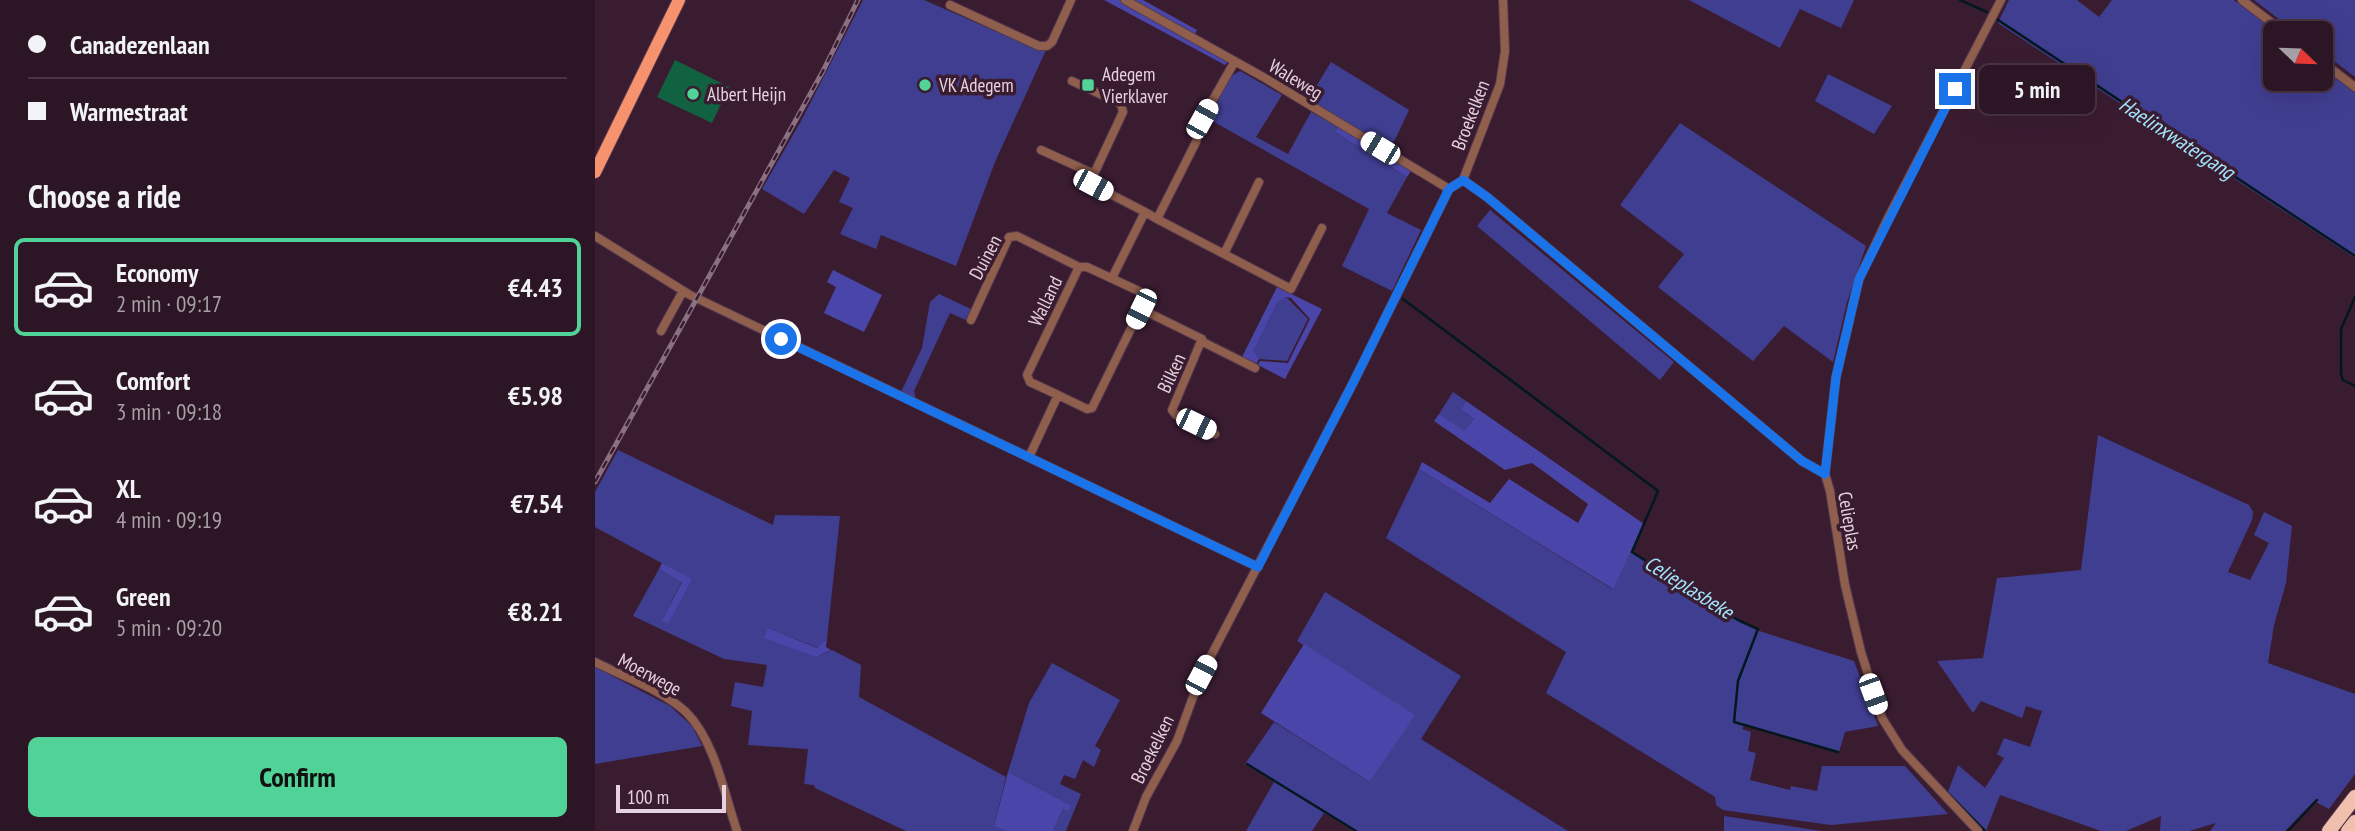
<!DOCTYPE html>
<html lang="en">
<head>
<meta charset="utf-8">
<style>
	:root { --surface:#2c1525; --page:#341e2d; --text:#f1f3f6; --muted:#a69fa7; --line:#483442; --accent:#51d397 }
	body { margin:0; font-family:"PT Sans Narrow",sans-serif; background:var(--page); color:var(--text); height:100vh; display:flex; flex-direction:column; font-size:26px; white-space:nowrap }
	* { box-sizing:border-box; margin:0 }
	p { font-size:23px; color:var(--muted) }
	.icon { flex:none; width:38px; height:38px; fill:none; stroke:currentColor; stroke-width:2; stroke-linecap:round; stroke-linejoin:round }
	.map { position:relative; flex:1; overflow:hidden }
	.drawer { display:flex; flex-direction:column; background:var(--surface); width:595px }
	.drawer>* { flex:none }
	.top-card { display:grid; align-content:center; height:154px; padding:0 28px; background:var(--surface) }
	.needle { width:46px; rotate:113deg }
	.fabs { position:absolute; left:1668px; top:21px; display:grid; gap:14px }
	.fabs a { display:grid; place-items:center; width:70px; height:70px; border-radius:10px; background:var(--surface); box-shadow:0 7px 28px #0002,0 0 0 2px var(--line); font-size:35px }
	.scale { position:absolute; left:21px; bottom:18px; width:110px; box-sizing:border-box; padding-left:7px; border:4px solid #e6d2de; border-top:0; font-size:19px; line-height:24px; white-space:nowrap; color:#e6d2de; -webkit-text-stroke:5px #3a1c31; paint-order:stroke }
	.end { position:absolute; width:32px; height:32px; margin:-16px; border:9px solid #1a73e8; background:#fff; box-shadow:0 0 0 4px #fff }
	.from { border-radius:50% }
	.bubble { position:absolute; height:49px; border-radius:10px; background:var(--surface); box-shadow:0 7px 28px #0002,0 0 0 2px var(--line); font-size:23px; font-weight:800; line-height:49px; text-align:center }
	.car { position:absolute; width:21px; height:42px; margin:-21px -10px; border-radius:9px; box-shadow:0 0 5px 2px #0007; background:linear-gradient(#fff 24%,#345 0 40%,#fff 0 76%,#345 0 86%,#fff 0) }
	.top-card b { display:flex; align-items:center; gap:24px; height:66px; font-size:26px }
	.top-card b+b { border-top:2px solid var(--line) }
	.top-card i { width:18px; height:18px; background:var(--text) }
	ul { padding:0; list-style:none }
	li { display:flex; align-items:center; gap:21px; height:98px; margin:0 14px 10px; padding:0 14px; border:4px solid transparent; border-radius:10px }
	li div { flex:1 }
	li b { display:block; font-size:26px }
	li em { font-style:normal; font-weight:800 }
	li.selected { border-color:var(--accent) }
	li>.icon { width:63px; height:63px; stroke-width:1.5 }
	h2 { padding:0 28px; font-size:32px; line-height:84px }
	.action { display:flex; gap:14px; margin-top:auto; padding:14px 28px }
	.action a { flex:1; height:80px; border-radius:10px; background:var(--accent); color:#111; font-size:28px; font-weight:800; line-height:80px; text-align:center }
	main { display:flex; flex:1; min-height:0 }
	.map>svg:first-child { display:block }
</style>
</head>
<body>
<main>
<section class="drawer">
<div class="top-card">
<b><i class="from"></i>Canadezenlaan</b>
<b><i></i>Warmestraat</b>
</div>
<h2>Choose a ride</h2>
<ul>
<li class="selected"><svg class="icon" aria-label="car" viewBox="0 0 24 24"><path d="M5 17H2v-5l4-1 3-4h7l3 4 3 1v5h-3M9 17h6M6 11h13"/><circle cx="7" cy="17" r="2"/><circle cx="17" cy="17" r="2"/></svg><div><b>Economy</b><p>2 min · 09:17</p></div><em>€4.43</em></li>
<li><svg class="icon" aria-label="car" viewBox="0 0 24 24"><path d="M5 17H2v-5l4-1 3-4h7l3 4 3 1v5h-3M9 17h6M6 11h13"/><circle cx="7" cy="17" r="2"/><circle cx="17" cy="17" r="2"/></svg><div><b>Comfort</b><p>3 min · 09:18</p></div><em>€5.98</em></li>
<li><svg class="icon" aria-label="car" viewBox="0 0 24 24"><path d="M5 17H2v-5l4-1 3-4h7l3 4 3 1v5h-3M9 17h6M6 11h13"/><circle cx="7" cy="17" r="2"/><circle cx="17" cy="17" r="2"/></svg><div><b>XL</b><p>4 min · 09:19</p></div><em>€7.54</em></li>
<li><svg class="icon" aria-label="car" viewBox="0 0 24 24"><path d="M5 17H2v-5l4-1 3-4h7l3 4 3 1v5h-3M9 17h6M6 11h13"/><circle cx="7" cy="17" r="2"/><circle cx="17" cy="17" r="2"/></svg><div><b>Green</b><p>5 min · 09:20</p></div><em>€8.21</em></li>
</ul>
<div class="action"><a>Confirm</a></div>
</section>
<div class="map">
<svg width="1760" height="831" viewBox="0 0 1760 831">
	<rect width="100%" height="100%" fill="#3a1c31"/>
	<path fill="#403e90" d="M268,0H329L439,48L451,50L400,162L361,266L286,235L281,249L245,234L258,208L244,202L255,178L239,170L209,214L167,189L206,121Z
		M1094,0H1259L1246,28L1205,9L1185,48Z
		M1414,0H1482L1504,17L1517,0H1639L1683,33H1680V79H1726V66L1760,92V258L1403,23Z
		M1659,0H1760V77L1726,51V33H1702Z
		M736,62L814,110L795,150L713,100Z
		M645,71L687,95L661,137L693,154L716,112L743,127L740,132L812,177L792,213L826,230L797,291L747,266L774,209L612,118L636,76Z
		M1233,74L1297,106L1279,134L1220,101Z
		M1085,123L1271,246L1252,302L1238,362L1189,326L1158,361L1063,287L1089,254L1025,205Z
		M895,210L1079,362L1065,380L882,226Z
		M344,294L376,309L371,320L355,313L319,391L321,399L306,392L327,348L335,302Z
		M691,297L713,319L692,361L664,359L657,352L682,303Z
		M858,392L871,401L866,409L879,419L869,432L844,414Z
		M1503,435L1654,505L1658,512L1657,520L1633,572L1655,580L1674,543L1659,535L1669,512L1697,526L1691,583L1679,625L1673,663L1760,694V774L1734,809L1719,801L1690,831H1615L1621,823L1594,831H1565L1566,816L1531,831H1506L1405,795L1391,831L1353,792L1363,765L1390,788L1409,758L1402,754L1409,738L1435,747L1447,711L1431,706L1427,718L1386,701L1378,713L1342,661L1388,658L1402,578L1486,570Z
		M23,450L178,525L180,515L245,516L232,639L223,648L173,628L221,657L237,650L266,665L264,697L411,777L399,826L411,831H311L220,788L219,785L209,784L213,749L153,745L157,711L136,706L140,682L168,687L172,665L129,659L38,616L64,569L87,581L67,620L96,579L0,527V492Z
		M824,469L1017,589L1035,552L1161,630L1259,661L1283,726L1250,732L1244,752L1150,724L1147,729L1156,732L1153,751L1161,753L1155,780L1195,790L1196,786L1222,791L1227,766H1310L1353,814L1236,825L1128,810L1121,805L1120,797L951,693L971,652L791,538Z
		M730,592L866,676L826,739L973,831H759L729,813L717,831H651L679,782L650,764L679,722L775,782L819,715L702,641Z
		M457,663L525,700L500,746L506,750L499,767L488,760L480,779L469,775L465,784L486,794L471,831H458L468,809L476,805L413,772L434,703Z
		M0,667L75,706L97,726L107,746L0,764Z
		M1129,816L1226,831H1129Z"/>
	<path fill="#4a46a9" d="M509,0H548L602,30L597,40L633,61L630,65Z
		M743,127L816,171L812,177L740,132Z
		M238,270L287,295L269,332L229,313L241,287L232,282Z
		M682,287L727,309L690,379L663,365L665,361L693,363L715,319L696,298L691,297L682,303L658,351L664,359L661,364L647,357Z
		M871,401L1049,524L1018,589L824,469L827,462L895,503L914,479L983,523L993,504L937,463L910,470L839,421L844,414L869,431L879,419L866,409Z
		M67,563L97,579L73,624L67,620L87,582L64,569Z
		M173,628L222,648L232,639L231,647L236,650L221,657L169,638Z
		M709,644L820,715L775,782L666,713Z
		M413,772L476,805L474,810L468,809L458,831H411L399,826Z"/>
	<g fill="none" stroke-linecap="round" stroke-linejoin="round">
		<path stroke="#02171e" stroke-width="2.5" d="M1365,0L1392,12
			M1403,20L1760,256
			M1760,297L1746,329V375L1748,380L1760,386
			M808,299L1063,491L1037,552L1143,620L1163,629L1143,681L1139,722L1243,752
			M652,764L761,831
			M1339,779L1390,831
			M1693,831L1722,800"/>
	</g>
	<path fill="#116241" d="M80,60L134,87L117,123L62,97Z"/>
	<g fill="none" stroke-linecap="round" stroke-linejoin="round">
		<defs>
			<path id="street" d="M530,0L670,78L854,189
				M1647,0L1690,33
				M355,5L444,46H452L457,42L476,0
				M1726,61L1760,87
				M477,81L526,104L528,112L499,174L498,185L550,212
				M446,150L499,174
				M868,180L892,197L1207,461L1230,474L1235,491L1250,585L1266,652L1287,718L1307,750L1383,831
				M562,219L696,289L727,228
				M0,236L95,295L663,567
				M629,254L664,182
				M517,278L550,212L562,219L601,142L607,119L640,61
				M546,309L607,339L577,410L581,415L620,434
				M376,320L414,237L422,236L484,267
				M66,331L88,291
				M608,342L660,368
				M434,457L463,395L492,409L497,408L550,300L548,293L492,267H484L432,375L435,382L463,395
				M1230,474L1241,377L1264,279L1294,216L1406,0
				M0,662C27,676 69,691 91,712C120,741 129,793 142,831
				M538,831L551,797L582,741L606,675L759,381L854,189L868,180L905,84L910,51L908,0"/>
			<path id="primary" d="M0,172L84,0"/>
			<path id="highway" d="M1734,831L1760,797
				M1753,831L1760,822"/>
		</defs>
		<use href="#street" stroke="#56394d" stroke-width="10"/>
		<use href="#primary" stroke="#56394d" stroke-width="14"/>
		<use href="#highway" stroke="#56394d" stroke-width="16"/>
		<use href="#street" stroke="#8f5e4d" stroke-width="8"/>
		<use href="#primary" stroke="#f6926e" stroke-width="12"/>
		<use href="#highway" stroke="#f0bfad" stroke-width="14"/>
		<defs>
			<path id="rail" d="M0,482L228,71L263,0"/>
		</defs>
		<use href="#rail" stroke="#8a7182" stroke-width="5"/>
		<use href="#rail" stroke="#3a1c31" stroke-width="2.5" stroke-dasharray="8" stroke-linecap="butt"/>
	</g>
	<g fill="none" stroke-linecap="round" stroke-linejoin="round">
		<path stroke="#1a73e8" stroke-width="9" d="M186,339L663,567L759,381L854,189L868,180L892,197L1207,461L1230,474L1241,377L1264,279L1360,89"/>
	</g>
	<g fill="#51d397" stroke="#3a1c31" stroke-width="2.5">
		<circle cx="330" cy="85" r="7"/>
		<rect x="486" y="78" width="14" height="14" rx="3.5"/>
		<circle cx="98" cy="94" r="7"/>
	</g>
	<g text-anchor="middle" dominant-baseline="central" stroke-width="7" stroke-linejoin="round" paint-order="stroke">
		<g font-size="19" fill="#e6d2de" stroke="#3a1c31" text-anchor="start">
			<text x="507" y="74">Adegem<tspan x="507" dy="22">Vierklaver</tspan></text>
			<text x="344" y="85">VK Adegem</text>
			<text x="112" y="94">Albert Heijn</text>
		</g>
		<g font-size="19" fill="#e6d2de" stroke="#3a1c31">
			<text transform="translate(701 79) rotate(31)">Waleweg</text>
			<text transform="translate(875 115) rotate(-69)">Broekelken</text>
			<text transform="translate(390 257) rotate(-62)">Duinen</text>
			<text transform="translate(450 301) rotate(-64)">Walland</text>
			<text transform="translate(576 373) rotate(-65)">Bilken</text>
			<text transform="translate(1255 521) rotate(80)">Celieplas</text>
			<text transform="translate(55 674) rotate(28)">Moerwege</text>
			<text transform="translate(557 749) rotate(-64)">Broekelken</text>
		</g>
		<g font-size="21" font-style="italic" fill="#a2e5fb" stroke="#3a1c31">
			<text transform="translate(1582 138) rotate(33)">Haelinxwatergang</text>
			<text transform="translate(1094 587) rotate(32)">Celieplasbeke</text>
		</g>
	</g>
</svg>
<div class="fabs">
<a><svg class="needle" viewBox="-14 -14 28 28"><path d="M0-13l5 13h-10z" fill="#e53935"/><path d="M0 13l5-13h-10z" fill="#a69fa7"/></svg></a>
</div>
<div class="scale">100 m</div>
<i class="end from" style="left:186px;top:339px"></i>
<i class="end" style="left:1360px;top:89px"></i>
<div class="bubble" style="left:1384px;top:65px;width:116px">5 min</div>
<i class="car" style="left:607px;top:119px;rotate:29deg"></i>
<i class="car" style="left:785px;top:148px;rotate:301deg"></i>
<i class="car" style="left:498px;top:185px;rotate:118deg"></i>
<i class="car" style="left:546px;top:309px;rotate:206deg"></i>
<i class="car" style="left:601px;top:424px;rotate:116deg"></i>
<i class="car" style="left:606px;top:675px;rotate:28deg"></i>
<i class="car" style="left:1278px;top:694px;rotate:160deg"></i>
</div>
</main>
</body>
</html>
